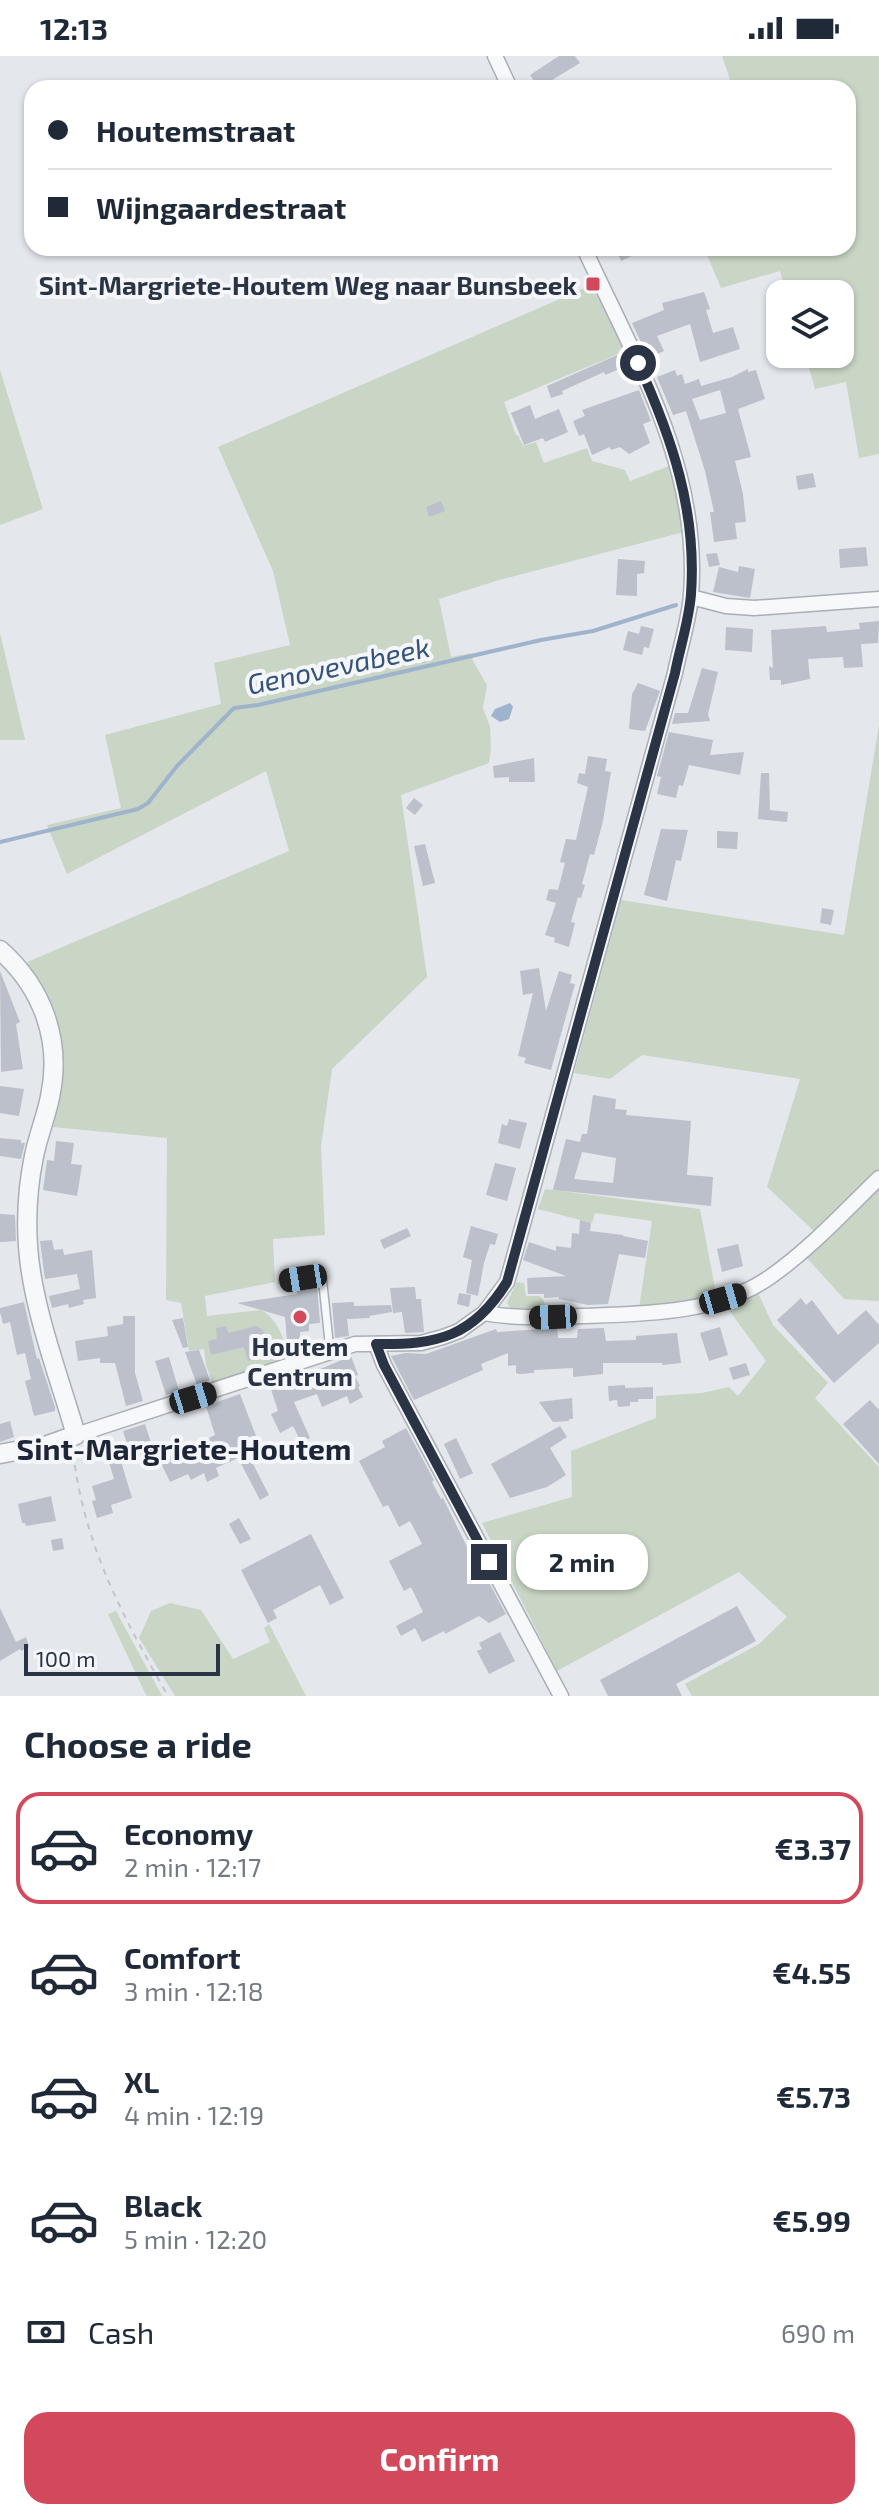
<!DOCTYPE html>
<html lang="en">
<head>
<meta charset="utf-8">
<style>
	:root { --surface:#fff; --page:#f2f2f3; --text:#1f2937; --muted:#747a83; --line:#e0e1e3; --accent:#d1495b }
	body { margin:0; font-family:"Exo 2",sans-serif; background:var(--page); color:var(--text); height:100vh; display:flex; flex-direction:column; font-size:30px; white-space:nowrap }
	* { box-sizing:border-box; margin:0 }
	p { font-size:26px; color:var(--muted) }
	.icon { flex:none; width:44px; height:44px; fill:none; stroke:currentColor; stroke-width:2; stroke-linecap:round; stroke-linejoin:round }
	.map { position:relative; height:1640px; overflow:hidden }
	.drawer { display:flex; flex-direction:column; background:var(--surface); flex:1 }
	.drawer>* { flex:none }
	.top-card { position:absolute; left:24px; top:24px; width:832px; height:176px; border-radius:24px; box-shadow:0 2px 6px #0004; display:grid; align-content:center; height:176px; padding:0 24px; background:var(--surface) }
	.fabs { position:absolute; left:766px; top:224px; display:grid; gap:16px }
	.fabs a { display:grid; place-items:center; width:88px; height:88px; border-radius:16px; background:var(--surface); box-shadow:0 2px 6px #0004; font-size:40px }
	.scale { position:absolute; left:24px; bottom:20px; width:196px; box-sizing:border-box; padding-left:8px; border:4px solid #2b3445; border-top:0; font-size:22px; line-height:28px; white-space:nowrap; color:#2b3445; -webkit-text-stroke:6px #f4f6f9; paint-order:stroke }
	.end { position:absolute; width:36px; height:36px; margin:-18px; border:10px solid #2b3445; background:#fff; box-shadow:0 0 0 4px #fff }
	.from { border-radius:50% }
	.bubble { position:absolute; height:56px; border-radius:24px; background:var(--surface); box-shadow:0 2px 6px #0004; font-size:26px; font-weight:700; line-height:56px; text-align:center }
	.car { position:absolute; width:24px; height:48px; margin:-24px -12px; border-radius:10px; box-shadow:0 0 6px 2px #0007; background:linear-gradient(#222 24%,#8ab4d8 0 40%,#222 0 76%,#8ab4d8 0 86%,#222 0) }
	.top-card b { display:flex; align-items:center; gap:28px; height:76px; font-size:30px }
	.top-card b+b { border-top:2px solid var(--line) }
	.top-card i { width:20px; height:20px; background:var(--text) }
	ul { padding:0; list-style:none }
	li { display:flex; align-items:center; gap:24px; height:112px; margin:0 16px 12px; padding:0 8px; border:4px solid transparent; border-radius:24px }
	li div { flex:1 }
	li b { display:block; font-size:30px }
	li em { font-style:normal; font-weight:700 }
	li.on { border-color:var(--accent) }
	li>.icon { width:72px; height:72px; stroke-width:1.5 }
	h2 { padding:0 24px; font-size:36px; line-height:96px }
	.pay { display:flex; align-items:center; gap:20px; height:88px; padding:0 24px; font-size:30px }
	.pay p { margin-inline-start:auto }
	.action { display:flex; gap:16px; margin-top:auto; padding:16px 24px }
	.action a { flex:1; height:92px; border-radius:24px; background:var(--accent); color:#fff; font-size:32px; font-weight:700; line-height:92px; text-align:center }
	.status { display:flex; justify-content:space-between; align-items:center; height:56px; padding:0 40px; background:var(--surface); direction:ltr }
	.status svg { height:22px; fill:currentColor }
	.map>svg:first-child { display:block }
</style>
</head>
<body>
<div class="status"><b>12:13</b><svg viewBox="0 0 49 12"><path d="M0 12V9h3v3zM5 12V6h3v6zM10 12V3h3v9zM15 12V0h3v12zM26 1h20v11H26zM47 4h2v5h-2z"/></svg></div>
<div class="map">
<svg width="879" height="1640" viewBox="0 0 879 1640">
	<rect width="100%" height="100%" fill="#e4e7ec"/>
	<path fill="#c9d6c5" d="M722,0H879V398L859,402L846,326L815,333L805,298H840V238H787L780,215L721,232L704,192H848V32H733Z
		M592,229L625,295L504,346L516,379H518L523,390L536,386L544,407L587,392L592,405L625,414L630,425L672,409L684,476L499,524L439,543L451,601L471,597L473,605L487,629L483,652L490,671L491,692L489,707L401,739L427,921L332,1013L321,1090L325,1179L273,1183L275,1226L205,1240L207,1260L261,1254C278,1262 285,1286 290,1303L213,1328L206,1309L204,1293L189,1295L181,1247L166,1244L167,1082L53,1071C70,995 68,973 27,906L289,795L266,715L67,818L47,769L121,752L105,679L221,648L214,607L290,589L273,515L218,391Z
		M0,314L43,453L0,469Z
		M0,577L25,684H0Z
		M879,669V1115L815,1176L767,1131L800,1023L642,999L610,1023L574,1017L621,844L844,879Z
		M879,1132V1245L844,1243L807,1202Z
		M545,1133L700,1153L716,1237L687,1244L639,1252L652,1165L595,1157L592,1167L538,1153Z
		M517,1226L524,1227L526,1240H540L544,1245L545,1253L510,1252L507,1246Z
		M758,1237L773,1269L828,1327L815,1342L879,1411V1640H692L685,1628L759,1588L787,1561L739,1516L557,1615L482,1467L572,1441L571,1395L656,1362V1340L702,1337L729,1331L738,1340L766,1305L726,1250Z
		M170,1547L201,1554L233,1603L270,1586L264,1572L269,1568L306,1640H175L139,1582L151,1555Z
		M116,1555L162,1640H147L144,1635L108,1558Z"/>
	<path fill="#9fb4cc" d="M510,647L513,651L509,663L500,666L491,660L495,653Z"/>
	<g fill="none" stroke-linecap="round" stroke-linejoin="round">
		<path stroke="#9fb4cc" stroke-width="4" d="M0,786L138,753L148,747L177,710L234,652L258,649L541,584L593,575L676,549"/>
	</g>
	<path fill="#bbc0ca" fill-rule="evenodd" d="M559,0H575L580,7L539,32L530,19Z
		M616,192H649L621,205Z
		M704,236L710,253L706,254L713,277L733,271L740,293L700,306L690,268L657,280L664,295L648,302L632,267L664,254L662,247Z
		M617,299L622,312L605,319L604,316L562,335L563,338L551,342L547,330Z
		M748,313V316L756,314L765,343L738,353L751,401L735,405L743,438L746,466L735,467L737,483L714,486L710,456H714L705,415L686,355L673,359L657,321L675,314L677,320L682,318L685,328L699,323L701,330L732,321ZM720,334L726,357L700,364L692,343Z
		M639,334L651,365L643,368L650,387L629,398L620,391L611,394L610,391L592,399L584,378L579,380L573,365L585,360L582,354Z
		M530,349L535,363L559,353L568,376L545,386L543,382L524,389L511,357Z
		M813,417L816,431L798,434L796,420Z
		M441,445L445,455L429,461L426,451Z
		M866,491L868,510L840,512L839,493Z
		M717,497L720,509L709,511L706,498Z
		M618,503L645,505L644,517L637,518V540L616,539Z
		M739,510L755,513L750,542L713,536L719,511L738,516Z
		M879,565L878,587L861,588L863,611L844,612L843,601L808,603L810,623L781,629V624H770L769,610L773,612L771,574L826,570L827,576L860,573L859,567Z
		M641,570L654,573L649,592L644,591L642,599L623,594L628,575L639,578Z
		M726,571L753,573L752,596L725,594Z
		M702,612L718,616L708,658L710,665L672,668L675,657H688Z
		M638,627L660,635L645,675L629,673L632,638Z
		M669,676L713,684L710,699L744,696L740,719L689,709L683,730L679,729L676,742L657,738L661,721L657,720Z
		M588,700L607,703L605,715L611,716L603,765L594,799L590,798L582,828L585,829L581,842L578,841L571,866L575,867L569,891L554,886L555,882L545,879L556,847L546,844L549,833L558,834L565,807L560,806L566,783L576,784L588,731L577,727L579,717L585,718Z
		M534,702L535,726H509V721L494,722L493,710Z
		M761,717H769L770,754L788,756L787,766L758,763Z
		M414,742L423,749L415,759L406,752Z
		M661,773L688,774L681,805L676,804L667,845L644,839Z
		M717,775L738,776L737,793L717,792Z
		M425,788L435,827L423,830L414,790Z
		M822,852L834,854L831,869L820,867Z
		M539,912L546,955L559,915L572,919L570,927L575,928L551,1014L524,1007L526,1002L518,1000L533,937L523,939L520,915Z
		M0,915L20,966L16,968L23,1013L1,1016Z
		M0,1030L24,1033L19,1060L0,1057Z
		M593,1039L616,1043L615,1053L627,1054L626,1059L691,1065L687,1119L713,1121L711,1150L553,1134L566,1083L580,1086L582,1078H587ZM582,1096L616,1102L613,1127L574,1123Z
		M509,1063L527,1067L520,1093L498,1087L502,1068L507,1070Z
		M0,1082L21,1084V1087H25L21,1103L0,1100Z
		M56,1085L74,1087L71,1108L82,1109L77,1140L43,1134L47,1104L54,1105Z
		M495,1107L516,1112L507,1145L486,1139Z
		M0,1158L15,1159L16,1185L0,1186Z
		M580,1164L591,1167L590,1175L623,1179V1180L648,1185L645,1202L619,1198L608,1248L588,1249L559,1243V1241L544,1242V1238H528L527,1222L566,1220L523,1204L529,1186L556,1195V1190L571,1192L572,1177L579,1178Z
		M471,1170L498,1178L495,1189L490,1188L484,1207L478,1240L466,1237L472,1204L463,1201Z
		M407,1172L411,1180L384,1193L380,1184Z
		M52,1184L54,1194L63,1193L64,1199L92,1194L96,1242L83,1244L84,1248L69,1252L68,1248L52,1252L49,1240L80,1233L77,1218L45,1223L40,1185Z
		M738,1188L743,1210L722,1216L717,1193Z
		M313,1227V1231L317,1230L320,1267L309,1268V1275L300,1276V1283L287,1285L285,1261L237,1247L297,1238V1229Z
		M415,1231L416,1243H421L424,1276L405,1277L402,1256L393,1257L390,1232Z
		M459,1237L471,1239L469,1251L457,1248Z
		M801,1242L806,1249L812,1244L838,1279L866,1254L879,1269V1287L834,1327L777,1264Z
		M24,1246L37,1303L39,1302L55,1351V1355L34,1360L25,1325L31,1323L25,1297L17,1299L10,1266L3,1268L0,1256V1252Z
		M354,1246V1250L391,1249L392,1256L369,1260L370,1262L347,1263L349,1280L335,1282L332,1247Z
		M123,1260H135V1317L143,1345L126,1350L115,1307H100V1302L78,1305L75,1285L108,1280L107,1271L123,1268Z
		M183,1262L188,1291L183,1292L172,1264Z
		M226,1270L228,1277L256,1270L263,1274L264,1281L256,1294L258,1302L248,1305L244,1291L211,1299L208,1285L217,1283L216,1272Z
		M720,1271L728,1299L709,1305L700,1277Z
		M557,1272L558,1282H577L578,1273L604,1272L606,1285L636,1284V1280L677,1277L681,1307L662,1309V1307H603V1318L573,1321V1312L534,1314V1317L519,1318L516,1317V1309L508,1310V1297L481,1308L483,1314L414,1344L391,1300L406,1297L426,1298L496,1273L497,1276Z
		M199,1294L210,1324L197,1329L185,1296Z
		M351,1300L358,1319L355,1320L360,1330L358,1331L363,1341L350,1348L347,1340L322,1351L317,1338L294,1346L310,1382L301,1386L293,1370L280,1377L271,1358L278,1355L269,1327L309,1313L311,1317Z
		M169,1301L179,1335L166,1339L155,1305Z
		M746,1307L750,1319L733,1324L729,1312Z
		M625,1329V1332L653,1331V1343H638V1346H630V1350L618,1351L617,1344L609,1345L608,1330Z
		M240,1338L264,1401L252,1406L269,1439L260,1444L238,1402L216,1412L219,1420L207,1426L204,1417L191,1424L188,1418L170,1426L160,1405L215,1379L206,1350Z
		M572,1342L573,1363H569V1365L553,1366L539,1346Z
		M870,1344L879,1354V1408L843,1368Z
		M10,1365L14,1381L0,1386V1368Z
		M145,1368L157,1405L144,1409L141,1398L131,1401L123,1375Z
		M560,1370L567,1381L550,1392L566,1419L547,1431L510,1442L491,1408Z
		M406,1372L434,1424L432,1426L441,1443L443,1442L477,1511L480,1510L506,1558L489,1567L479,1560L445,1578L444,1575L422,1586L415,1572L401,1580L396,1570L423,1556L411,1531L404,1535L389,1505L422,1488L410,1465L399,1471L388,1449L383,1451L359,1405L385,1391L382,1385Z
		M456,1382L473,1417L460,1423L444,1388Z
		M119,1399L132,1442L111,1449L113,1457L97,1462L92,1445L96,1444L92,1430L114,1423L108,1403Z
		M51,1440L56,1465L26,1470L25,1467H22L18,1448Z
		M239,1462L251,1483L240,1488L229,1468Z
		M311,1478L344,1542L330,1549L320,1529L273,1554L277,1562L268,1567L241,1514Z
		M62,1482L64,1493L53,1495L51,1484Z
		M737,1550L756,1585L676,1628L682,1640H608L600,1624Z
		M0,1552L16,1586L26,1581L29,1591L21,1595L20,1593L0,1605Z
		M500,1576L515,1605L489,1618L477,1595L482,1593L479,1587Z"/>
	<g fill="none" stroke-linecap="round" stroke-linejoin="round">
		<defs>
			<path id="service" d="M283,1225L322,1219L330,1295"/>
			<path id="minor" d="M495,0L510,32
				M691,541L726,550L754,552L879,543
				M484,1257C516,1263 548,1261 581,1260C644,1258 717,1258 770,1221C810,1193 844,1156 879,1122
				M376,1288L384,1309L561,1640
				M76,1379L355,1288L421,1287L443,1281L459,1275L484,1257L507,1226L675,617C680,591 689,565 691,539C701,412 635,303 584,192"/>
			<path id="tertiary" d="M0,894C43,932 62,985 50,1041C46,1061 38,1080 34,1100C28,1129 26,1161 28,1190C32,1251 59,1320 76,1379L48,1389L0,1398"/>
		</defs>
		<use href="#service" stroke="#a9aeb7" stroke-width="10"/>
		<use href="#minor" stroke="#a9aeb7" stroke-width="17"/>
		<use href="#tertiary" stroke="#a9aeb7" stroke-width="21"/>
		<path stroke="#c2c5cb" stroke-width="2" stroke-dasharray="6 6" stroke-linecap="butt" d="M73,1397C85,1491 122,1559 168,1640"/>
		<use href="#service" stroke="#f7f8fa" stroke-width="7"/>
		<use href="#minor" stroke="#f7f8fa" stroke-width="14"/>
		<use href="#tertiary" stroke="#f7f8fa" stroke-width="18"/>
	</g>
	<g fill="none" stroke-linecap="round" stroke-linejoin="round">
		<path stroke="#2b3445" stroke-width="10" d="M489,1506L384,1309L376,1288C437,1289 473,1281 507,1226L675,617C680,591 689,565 691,538C697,455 672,382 638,307"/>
	</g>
	<g fill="#d1495b" stroke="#f4f6f9" stroke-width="3">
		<rect x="585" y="220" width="16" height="16" rx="4"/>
		<circle cx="300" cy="1261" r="8"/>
	</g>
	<g text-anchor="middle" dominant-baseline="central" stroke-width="8" stroke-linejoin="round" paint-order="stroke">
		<g font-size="26" font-weight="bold" fill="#2b3445" stroke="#f4f6f9" text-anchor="end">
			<text x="577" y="228">Sint-Margriete-Houtem Weg naar Bunsbeek</text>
			<text x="300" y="1289" text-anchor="middle">Houtem<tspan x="300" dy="30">Centrum</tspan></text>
		</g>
		<g font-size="28" font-style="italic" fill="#34527a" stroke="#f4f6f9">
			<text transform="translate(338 609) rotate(-12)">Genovevabeek</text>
		</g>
		<g font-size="30" font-weight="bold" fill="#1d2536" stroke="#f4f6f9">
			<text x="184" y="1392">Sint-Margriete-Houtem</text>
		</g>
	</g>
</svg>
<div class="fabs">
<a><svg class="icon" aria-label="layers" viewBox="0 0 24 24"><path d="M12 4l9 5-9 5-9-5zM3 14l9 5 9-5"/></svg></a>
</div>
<div class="scale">100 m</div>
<i class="end from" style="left:638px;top:307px"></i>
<i class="end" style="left:489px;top:1506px"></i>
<div class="bubble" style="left:516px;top:1478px;width:132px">2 min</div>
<i class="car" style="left:303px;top:1222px;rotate:261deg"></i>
<i class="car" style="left:723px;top:1243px;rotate:74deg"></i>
<i class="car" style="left:553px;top:1261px;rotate:268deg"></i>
<i class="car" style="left:193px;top:1342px;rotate:73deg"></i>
<div class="top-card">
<b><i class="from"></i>Houtemstraat</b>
<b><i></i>Wijngaardestraat</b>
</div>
</div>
<section class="drawer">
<h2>Choose a ride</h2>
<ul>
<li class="on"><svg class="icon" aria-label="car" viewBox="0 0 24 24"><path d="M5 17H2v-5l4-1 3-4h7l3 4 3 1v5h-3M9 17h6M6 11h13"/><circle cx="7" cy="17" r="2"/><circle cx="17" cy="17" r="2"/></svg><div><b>Economy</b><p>2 min · 12:17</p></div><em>€3.37</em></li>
<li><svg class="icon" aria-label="car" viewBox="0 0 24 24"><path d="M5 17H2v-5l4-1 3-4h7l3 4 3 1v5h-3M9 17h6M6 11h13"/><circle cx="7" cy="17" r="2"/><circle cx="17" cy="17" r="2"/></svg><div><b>Comfort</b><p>3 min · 12:18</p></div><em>€4.55</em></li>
<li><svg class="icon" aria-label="car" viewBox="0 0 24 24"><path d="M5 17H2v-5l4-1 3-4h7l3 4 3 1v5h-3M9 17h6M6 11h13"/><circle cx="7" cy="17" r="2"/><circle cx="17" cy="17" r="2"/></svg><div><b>XL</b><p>4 min · 12:19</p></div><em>€5.73</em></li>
<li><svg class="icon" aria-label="car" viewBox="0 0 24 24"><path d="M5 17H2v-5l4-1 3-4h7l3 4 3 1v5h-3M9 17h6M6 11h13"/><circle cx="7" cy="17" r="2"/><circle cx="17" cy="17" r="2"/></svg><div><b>Black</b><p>5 min · 12:20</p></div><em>€5.99</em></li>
</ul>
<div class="pay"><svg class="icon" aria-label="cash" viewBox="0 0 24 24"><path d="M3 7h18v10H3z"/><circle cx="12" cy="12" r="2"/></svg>Cash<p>690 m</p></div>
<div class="action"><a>Confirm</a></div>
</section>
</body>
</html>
